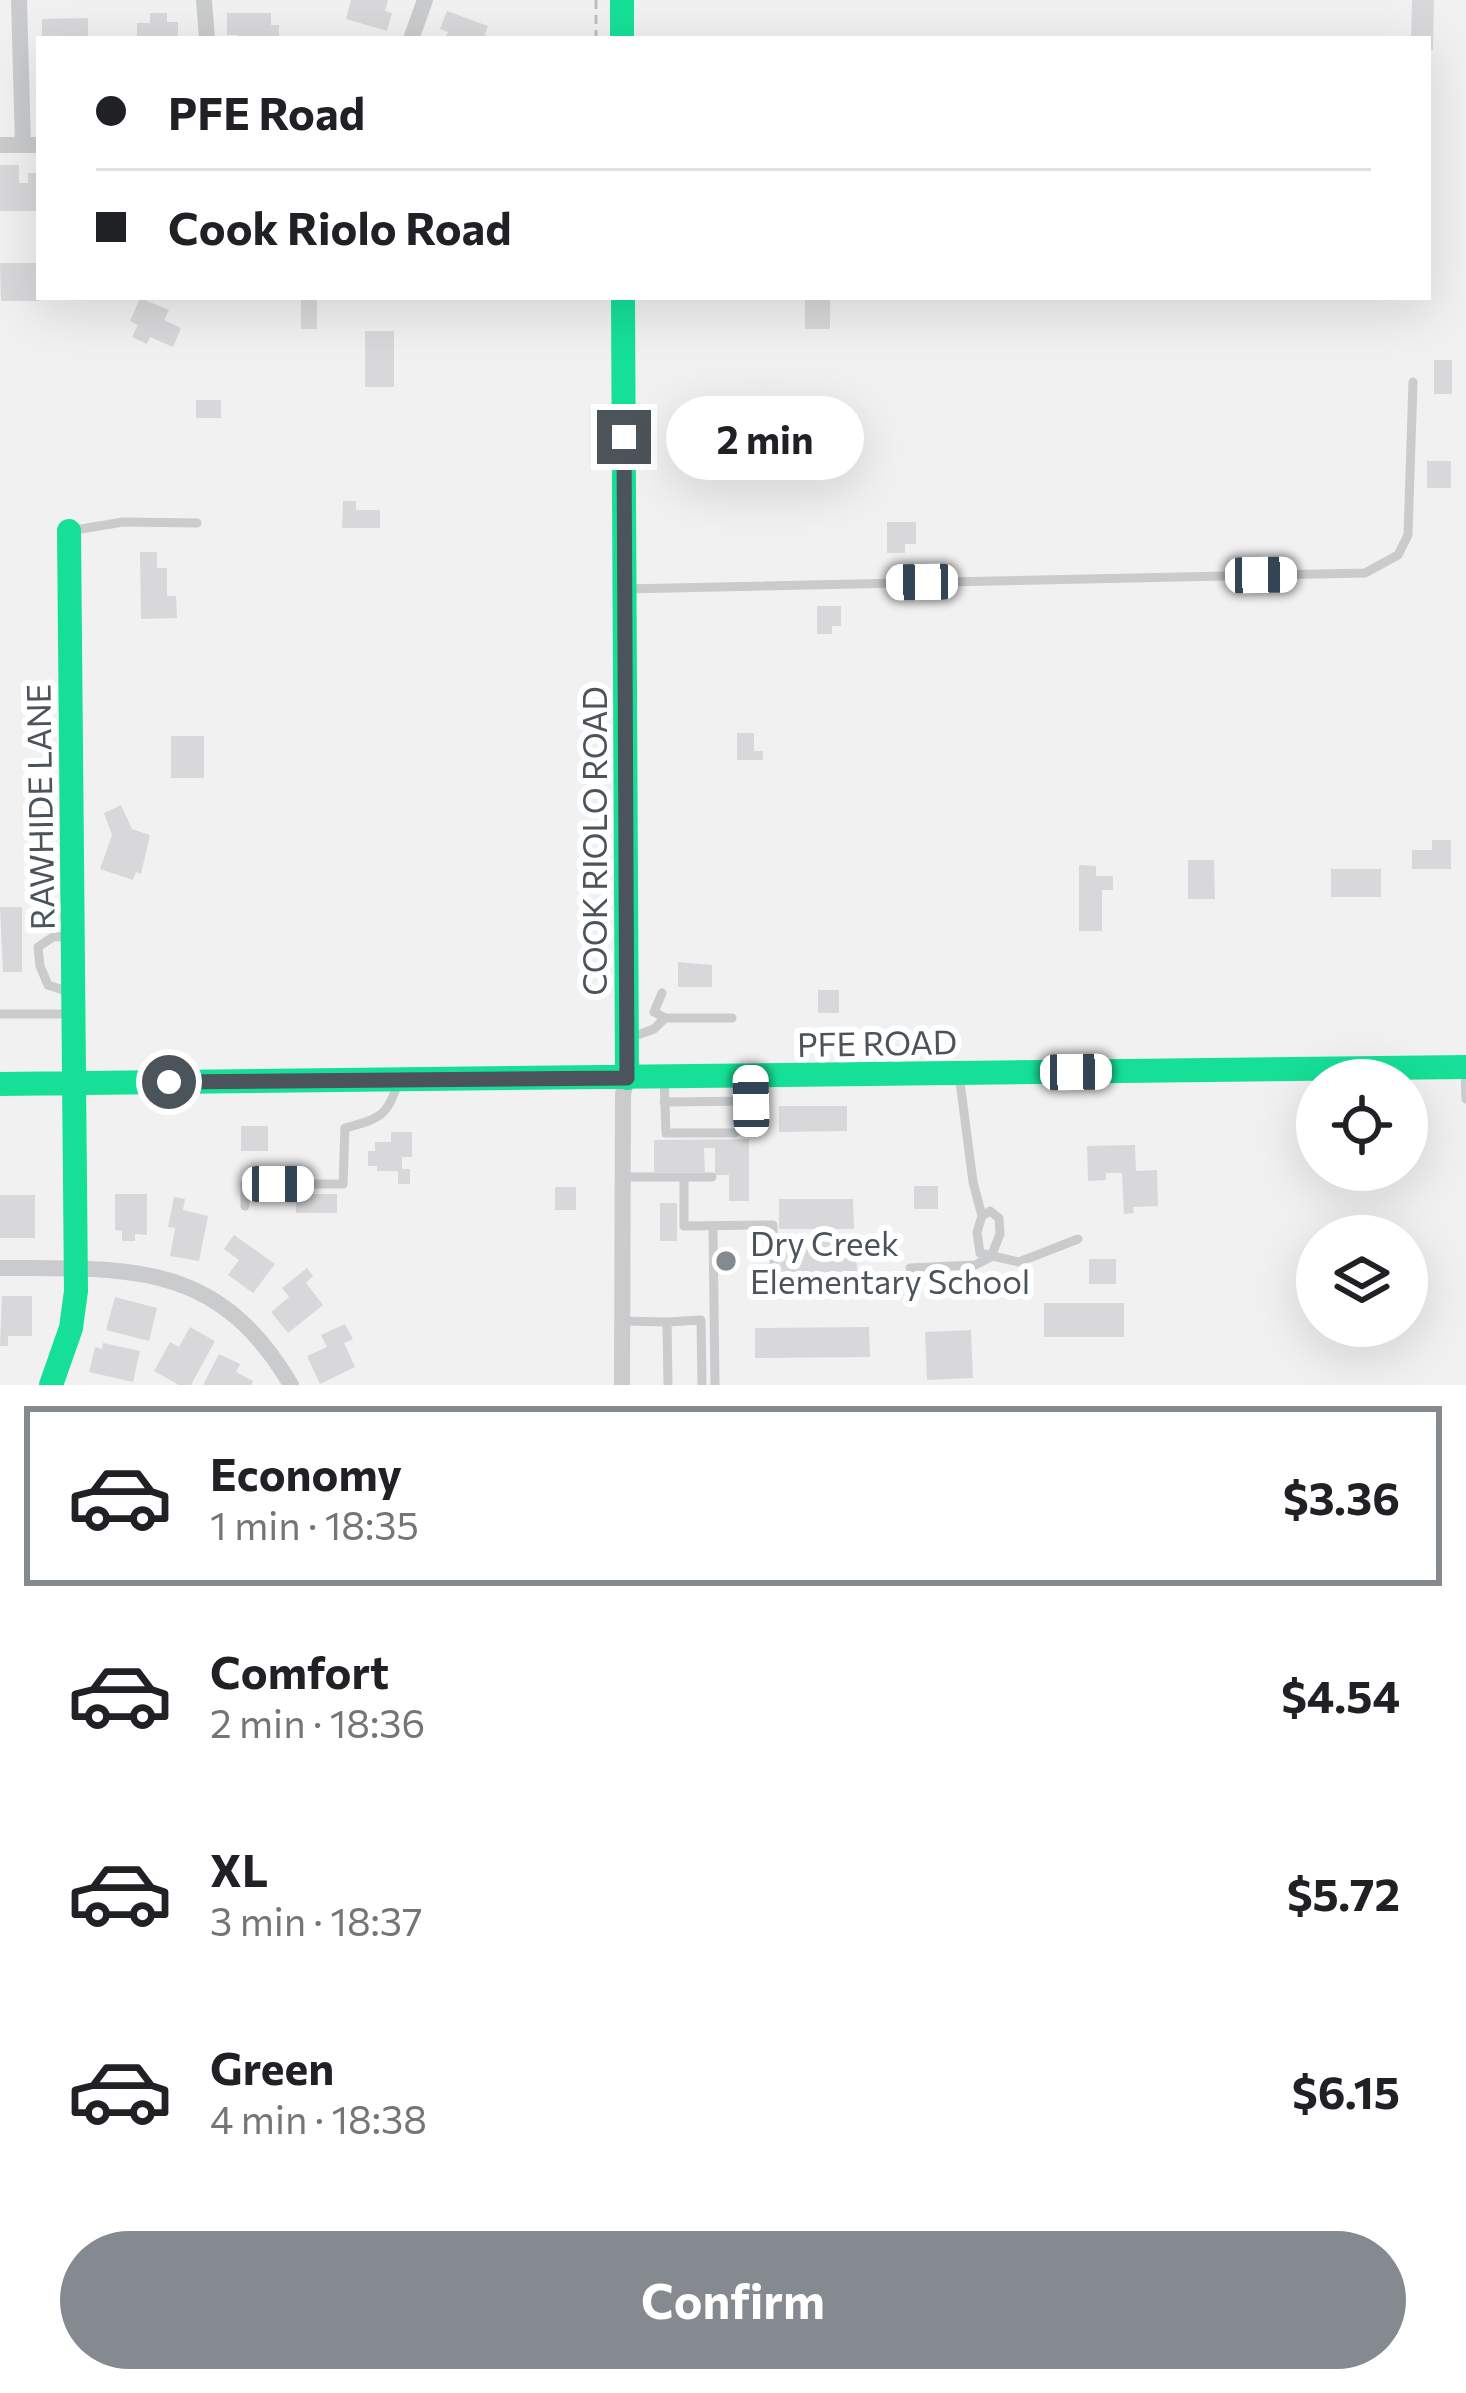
<!DOCTYPE html>
<html lang="en">
<head>
<meta charset="utf-8">
<style>
	:root { --surface:#fff; --page:#f6f6f6; --text:#202124; --muted:#757577; --line:#e0e0e0; --accent:#858a90 }
	body { margin:0; font-family:Commissioner,sans-serif; background:var(--page); color:var(--text); height:100vh; display:flex; flex-direction:column; font-size:45px; white-space:nowrap }
	* { box-sizing:border-box; margin:0 }
	p { font-size:39px; color:var(--muted) }
	.icon { flex:none; width:66px; height:66px; fill:none; stroke:currentColor; stroke-width:2; stroke-linecap:round; stroke-linejoin:round }
	.map { position:relative; height:1385px; overflow:hidden }
	.side { display:flex; flex-direction:column; background:var(--surface); flex:1 }
	.side>* { flex:none }
	.banner { position:absolute; left:36px; top:36px; width:1395px; height:264px; border-radius:0px; box-shadow:0 12px 48px #0002; display:grid; align-content:center; height:264px; padding:0 60px; background:var(--surface) }
	.buttons { position:absolute; left:1296px; top:1059px; display:grid; gap:24px }
	.buttons a { display:grid; place-items:center; width:132px; height:132px; border-radius:50%; background:var(--surface); box-shadow:0 12px 48px #0002; font-size:60px }
	.end { position:absolute; width:54px; height:54px; margin:-27px; border:15px solid #4b535b; background:#fff; box-shadow:0 0 0 6px #fff }
	.from { border-radius:50% }
	.bubble { position:absolute; height:84px; border-radius:42px; background:var(--surface); box-shadow:0 12px 48px #0002; font-size:39px; font-weight:700; line-height:84px; text-align:center }
	.car { position:absolute; width:36px; height:72px; margin:-36px -18px; border-radius:15px; box-shadow:0 0 9px 3px #0007; background:linear-gradient(#fff 24%,#345 0 40%,#fff 0 76%,#345 0 86%,#fff 0) }
	.banner b { display:flex; align-items:center; gap:42px; height:114px; font-size:45px }
	.banner b+b { border-top:3px solid var(--line) }
	.banner i { width:30px; height:30px; background:var(--text) }
	ul { padding:21px 0 0; list-style:none }
	li { display:flex; align-items:center; gap:36px; height:180px; margin:0 24px 18px; padding:0 36px; border:6px solid transparent; border-radius:0px }
	li div { flex:1 }
	li b { display:block; font-size:45px }
	li em { font-style:normal; font-weight:700 }
	li.current { border-color:var(--accent) }
	li>.icon { width:108px; height:108px; stroke-width:1.5 }
	.primary-button { display:flex; gap:24px; margin-top:auto; padding:24px 60px }
	.primary-button a { flex:1; height:138px; border-radius:72px; background:var(--accent); color:#fff; font-size:48px; font-weight:700; line-height:138px; text-align:center }
	.map>svg:first-child { display:block }
</style>
</head>
<body>
<div class="map">
<svg width="1466" height="1385" viewBox="0 0 1466 1385">
	<rect width="100%" height="100%" fill="#f2f1f1"/>
	<path fill="#d8d8da" d="M351,0H388L385,11L392,13L387,31L346,19Z
		M1412,0H1434L1433,50L1428,49V39H1411Z
		M447,11L488,26L483,39H445L448,32L440,29Z
		M150,13H167V22H178V39H137V23H150Z
		M227,13H271V25H279V39H238V35H227Z
		M88,18V39H42V19Z
		M0,165H19V183H28V173H39V211H0Z
		M0,263H39V301H1Z
		M805,297H830V329H805Z
		M140,298L169,310L164,320L181,328L173,347L150,337L147,344L132,337L138,325L130,321Z
		M301,298H317V329H301Z
		M365,331H394V387H365Z
		M1434,360H1452V394H1434Z
		M196,400H221V418H196Z
		M779,437H816V462H779Z
		M1427,461H1451V488H1427Z
		M343,501H356V510H380V528H342Z
		M887,522H916V544H905V553H887Z
		M140,552H157V568H167V596H176L177,618L141,619Z
		M817,606H841V626H832V634H817Z
		M737,733H754V751H763V760H737Z
		M171,736H204V778H171Z
		M121,805L132,829L150,835L141,874L136,872L133,880L100,869L112,835L104,813Z
		M1432,840H1451V869H1412V850H1432Z
		M1188,860H1214L1215,899H1188Z
		M1079,865L1096,866V876H1113V890H1102V931H1079Z
		M1331,869H1381V897H1331Z
		M0,907H22V972H3Z
		M678,962L712,965V987H678Z
		M818,990H839V1013H818Z
		M779,1106H847V1131L779,1132Z
		M241,1126H268V1151H241Z
		M391,1132H412V1157H402V1169H410V1184H398V1171H377V1166H368V1151H375V1142H391Z
		M749,1139V1201H729V1175H715V1148H704L705,1172H654V1140Z
		M1135,1145L1136,1171L1157,1170L1158,1206L1133,1207L1134,1213L1124,1214L1122,1173H1106V1180L1088,1181L1087,1146Z
		M914,1186H938V1209H914Z
		M555,1187H576V1210H555Z
		M115,1194H147V1235L135,1234V1241H122V1231L115,1230Z
		M296,1194H337V1213H296Z
		M0,1195H35V1238H0Z
		M174,1197L185,1199L183,1210L208,1216L199,1261L170,1256L175,1228L168,1227Z
		M779,1199H853L854,1229H779Z
		M660,1203H677V1241H660Z
		M234,1235L275,1264L253,1293L228,1275L239,1260L224,1249Z
		M779,1242H856L857,1272H780Z
		M1089,1259H1116V1284H1089Z
		M307,1268L313,1276L306,1283L323,1305L288,1333L271,1312L289,1297L282,1288Z
		M2,1296H32V1336H8V1346H0Z
		M115,1297L157,1308L149,1341L106,1330Z
		M1044,1303H1124V1337H1044Z
		M345,1324L353,1339L344,1343L355,1367L320,1384L307,1356L327,1347L321,1335Z
		M190,1327L215,1341L191,1385H179L154,1371L170,1342L179,1347Z
		M869,1327L870,1357L755,1358V1328Z
		M971,1330L973,1378L927,1380L925,1332Z
		M103,1343L140,1351L133,1382L89,1372L95,1347L102,1349Z
		M219,1354L240,1364L236,1372L253,1381L251,1385H203Z"/>
	<g fill="none" stroke-linecap="round" stroke-linejoin="round">
		<path stroke="#bac2c0" stroke-width="3" stroke-dasharray="9 6" stroke-linecap="butt" d="M596,0V39"/>
		<path stroke="#c9cbcd" stroke-width="9" d="M69,531L123,522L197,523
			M625,589L1365,573L1398,555L1408,535L1413,382
			M69,992L48,985L40,966L38,947L53,937L71,936
			M662,993L654,1012L665,1018
			M0,1014H69
			M632,1037L654,1029L665,1018H732
			M1465,1072L1466,1099
			M959,1074L973,1182L982,1216L977,1232L980,1253L1019,1262L1078,1239
			M664,1078L666,1133H735C753,1116 751,1100 751,1077
			M664,1102L751,1101
			M623,1177H712
			M684,1177V1226L773,1225L775,1293
			M245,1206V1184H343L345,1128C379,1119 389,1116 398,1081
			M713,1226L715,1385
			M910,1268L975,1265L991,1257L1000,1234L999,1218L990,1211L982,1216
			M622,1321L667,1322
			M668,1385L667,1322L701,1320L702,1385"/>
		<path stroke="#c9cbcd" stroke-width="16" d="M19,0L23,145
			M204,0L207,39
			M411,39L425,0
			M0,145H39
			M0,1268C128,1269 217,1259 291,1385
			M622,1385L623,1094L627,1078"/>
		<path stroke="#16e098" stroke-width="24" d="M622,0V39
			M623,297L627,1078
			M0,1084L1466,1067
			M51,1385L71,1328L76,1291L69,531"/>
	</g>
	<g fill="none" stroke-linecap="round" stroke-linejoin="round">
		<path stroke="#4b535b" stroke-width="15" d="M169,1082L627,1078L624,437"/>
	</g>
	<circle fill="#858a90" stroke="#fff" stroke-width="4.5" cx="726" cy="1261" r="12"/>
	<g text-anchor="middle" dominant-baseline="central" stroke-width="12" stroke-linejoin="round" paint-order="stroke">
		<g font-size="33" fill="#4b535b" stroke="#fff">
			<text transform="translate(39 807) rotate(-91)">RAWHIDE LANE</text>
			<text transform="translate(593 841) rotate(-90)">COOK RIOLO ROAD</text>
			<text transform="translate(877 1042) rotate(-1)">PFE ROAD</text>
		</g>
		<g font-size="33" fill="#4b535b" stroke="#fff" text-anchor="start">
			<text x="750" y="1242">Dry Creek<tspan x="750" dy="38">Elementary School</tspan></text>
		</g>
	</g>
</svg>
<div class="buttons">
<a><svg class="icon" aria-label="locate" viewBox="0 0 24 24"><circle cx="12" cy="12" r="6"/><path d="M12 2v4M12 18v4M2 12h4M18 12h4"/></svg></a>
<a><svg class="icon" aria-label="layers" viewBox="0 0 24 24"><path d="M12 4l9 5-9 5-9-5zM3 14l9 5 9-5"/></svg></a>
</div>
<i class="end from" style="left:169px;top:1082px"></i>
<i class="end" style="left:624px;top:437px"></i>
<div class="bubble" style="left:666px;top:396px;width:198px">2 min</div>
<i class="car" style="left:1261px;top:575px;rotate:89deg"></i>
<i class="car" style="left:922px;top:582px;rotate:269deg"></i>
<i class="car" style="left:1076px;top:1072px;rotate:89deg"></i>
<i class="car" style="left:751px;top:1101px;rotate:359deg"></i>
<i class="car" style="left:278px;top:1184px;rotate:90deg"></i>
<div class="banner">
<b><i class="from"></i>PFE Road</b>
<b><i></i>Cook Riolo Road</b>
</div>
</div>
<section class="side">
<ul>
<li class="current"><svg class="icon" aria-label="car" viewBox="0 0 24 24"><path d="M5 17H2v-5l4-1 3-4h7l3 4 3 1v5h-3M9 17h6M6 11h13"/><circle cx="7" cy="17" r="2"/><circle cx="17" cy="17" r="2"/></svg><div><b>Economy</b><p>1 min · 18:35</p></div><em>$3.36</em></li>
<li><svg class="icon" aria-label="car" viewBox="0 0 24 24"><path d="M5 17H2v-5l4-1 3-4h7l3 4 3 1v5h-3M9 17h6M6 11h13"/><circle cx="7" cy="17" r="2"/><circle cx="17" cy="17" r="2"/></svg><div><b>Comfort</b><p>2 min · 18:36</p></div><em>$4.54</em></li>
<li><svg class="icon" aria-label="car" viewBox="0 0 24 24"><path d="M5 17H2v-5l4-1 3-4h7l3 4 3 1v5h-3M9 17h6M6 11h13"/><circle cx="7" cy="17" r="2"/><circle cx="17" cy="17" r="2"/></svg><div><b>XL</b><p>3 min · 18:37</p></div><em>$5.72</em></li>
<li><svg class="icon" aria-label="car" viewBox="0 0 24 24"><path d="M5 17H2v-5l4-1 3-4h7l3 4 3 1v5h-3M9 17h6M6 11h13"/><circle cx="7" cy="17" r="2"/><circle cx="17" cy="17" r="2"/></svg><div><b>Green</b><p>4 min · 18:38</p></div><em>$6.15</em></li>
</ul>
<div class="primary-button"><a>Confirm</a></div>
</section>
</body>
</html>
